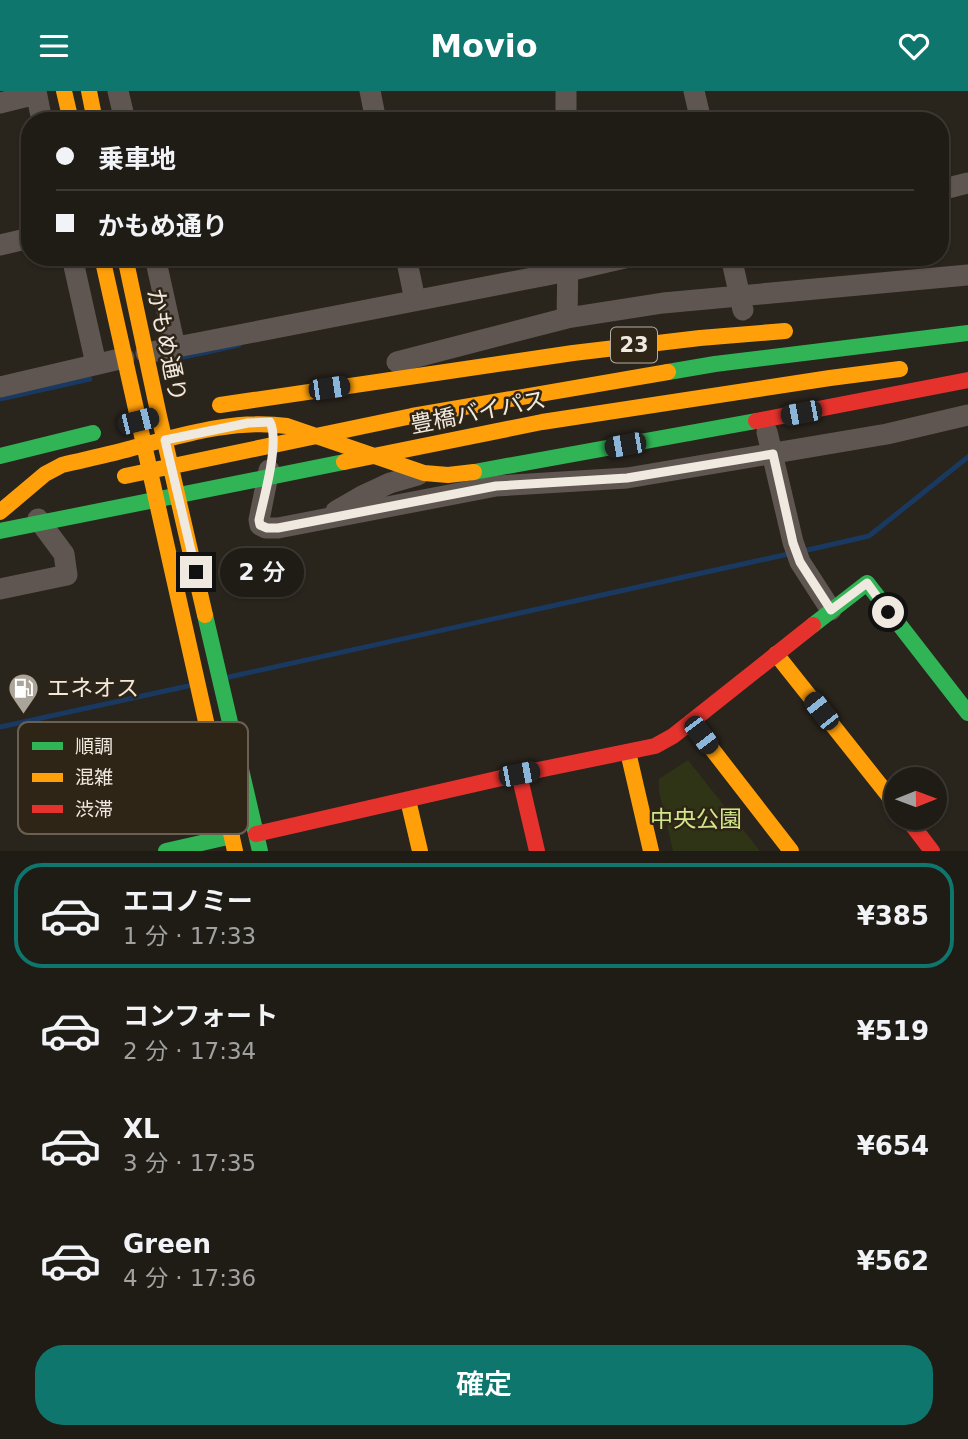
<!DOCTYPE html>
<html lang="ja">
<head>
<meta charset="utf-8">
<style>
	:root { --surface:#1f1b15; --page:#2c2822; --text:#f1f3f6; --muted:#a1a1a0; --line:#3c3934; --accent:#0f766e }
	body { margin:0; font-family:"DejaVu Sans","Noto Sans JP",sans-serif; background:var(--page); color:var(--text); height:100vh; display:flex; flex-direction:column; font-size:26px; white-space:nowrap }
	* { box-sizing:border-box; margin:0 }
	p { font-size:23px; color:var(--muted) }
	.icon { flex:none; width:38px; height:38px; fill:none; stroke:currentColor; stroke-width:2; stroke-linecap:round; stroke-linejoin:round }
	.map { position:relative; height:760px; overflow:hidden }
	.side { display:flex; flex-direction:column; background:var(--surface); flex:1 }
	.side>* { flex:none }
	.guide { position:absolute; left:21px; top:21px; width:928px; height:154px; border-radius:28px; box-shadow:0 2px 5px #0004,0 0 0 2px var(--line); display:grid; align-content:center; height:154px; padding:0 35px; background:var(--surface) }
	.needle { width:46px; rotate:89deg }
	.tools { position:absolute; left:884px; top:676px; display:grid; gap:14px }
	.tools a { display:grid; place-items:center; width:63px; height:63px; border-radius:50%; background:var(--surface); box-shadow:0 2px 5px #0004,0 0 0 2px var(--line); font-size:35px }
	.end { position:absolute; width:32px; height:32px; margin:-16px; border:9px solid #f0e9e0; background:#111; box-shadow:0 0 0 4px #111 }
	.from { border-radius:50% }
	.bubble { position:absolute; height:49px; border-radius:24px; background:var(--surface); box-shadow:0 2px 5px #0004,0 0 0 2px var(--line); font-size:23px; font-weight:600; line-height:49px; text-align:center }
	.car { position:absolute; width:21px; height:42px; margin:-21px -10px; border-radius:9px; box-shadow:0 0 5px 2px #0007; background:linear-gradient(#222 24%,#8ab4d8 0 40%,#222 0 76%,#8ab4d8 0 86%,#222 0) }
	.guide b { display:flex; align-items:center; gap:24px; height:66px; font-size:26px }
	.guide b+b { border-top:2px solid var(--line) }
	.guide i { width:18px; height:18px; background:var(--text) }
	ul { padding:12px 0 0; list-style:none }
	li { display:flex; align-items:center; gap:21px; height:105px; margin:0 14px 10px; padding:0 21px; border:4px solid transparent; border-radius:28px }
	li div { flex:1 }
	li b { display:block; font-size:26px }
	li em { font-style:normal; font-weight:600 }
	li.current { border-color:var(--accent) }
	li>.icon { width:63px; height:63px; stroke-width:1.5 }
	.action { display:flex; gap:14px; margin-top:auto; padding:14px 35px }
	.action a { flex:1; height:80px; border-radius:28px; background:var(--accent); color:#fff; font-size:28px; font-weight:600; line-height:80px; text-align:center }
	header { display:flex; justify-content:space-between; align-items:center; height:91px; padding:0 35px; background:var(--accent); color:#fff; font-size:32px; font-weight:600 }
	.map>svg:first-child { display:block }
</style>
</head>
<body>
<header><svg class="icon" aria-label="menu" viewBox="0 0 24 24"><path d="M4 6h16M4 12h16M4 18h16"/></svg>Movio<svg class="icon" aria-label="heart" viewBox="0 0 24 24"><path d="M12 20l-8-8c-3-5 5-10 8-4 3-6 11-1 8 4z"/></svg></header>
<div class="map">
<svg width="968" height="760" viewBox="0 0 968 760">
	<rect width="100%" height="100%" fill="#29241c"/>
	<path fill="#2e3415" d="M688,669L760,760H673L659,700V688Z"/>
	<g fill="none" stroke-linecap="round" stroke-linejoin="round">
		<path stroke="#193961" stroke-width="5" d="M632,171L653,166
			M184,266L239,254
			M0,308L90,288
			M803,460L869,445L968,366
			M229,586L793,462
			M0,636L188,595"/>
		<path stroke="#5f5651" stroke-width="21" d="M36,0L42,30
			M118,0L125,30
			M370,0L376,30
			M566,0V30
			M694,0L701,30
			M0,12L36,3
			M940,99L968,92
			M0,154L30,147
			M72,166L96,273
			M155,166L175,256
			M406,166L415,209
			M731,166L743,219
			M567,227L568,169
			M146,262L568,180L629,166
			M397,271L567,227L663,212L968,184
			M0,296L124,267
			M767,341L793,451L800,471L831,519
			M269,379L259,429L260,434L266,437H278L496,395L627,387L887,343L968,324
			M336,420L362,405L390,392L418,384
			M0,498L67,484L64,463L38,428"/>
		<path stroke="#30b455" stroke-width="16" d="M668,281L715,273L968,242
			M0,365L93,342
			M474,381L756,330
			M0,440L344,371
			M205,524L260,760
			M813,534L867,492L968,622
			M166,760L232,745"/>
		<path stroke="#ff9f0a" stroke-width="16" d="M64,0L71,30
			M89,0L95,30
			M102,166L235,760
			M125,166L159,325L205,524
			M220,314L573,262L700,247L785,240
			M344,371L542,331L830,287L900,278
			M125,385L412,325L668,281
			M0,421L45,383L62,374C87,368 112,363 136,356C186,343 235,328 287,335L424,382L448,384L474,381
			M776,563L896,714
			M691,631L791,760
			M628,661L651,760
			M408,709L420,760"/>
		<path stroke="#e5322d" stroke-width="16" d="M756,330L968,289
			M519,683L537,760
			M906,726L932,760
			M256,743L519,683L655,655L673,645L813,534"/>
	</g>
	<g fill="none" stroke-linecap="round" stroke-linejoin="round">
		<path stroke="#f0e9e0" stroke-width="9" d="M196,481L165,349L248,332L270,331C280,351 264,406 259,429L260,434L267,437H278L496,395L627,387L773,363L793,452L800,471L831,519L867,492L888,521"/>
	</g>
	<defs>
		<symbol id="fuel-pin" viewBox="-11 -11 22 30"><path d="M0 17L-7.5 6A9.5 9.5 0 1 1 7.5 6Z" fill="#aaa49b" stroke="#2f2516"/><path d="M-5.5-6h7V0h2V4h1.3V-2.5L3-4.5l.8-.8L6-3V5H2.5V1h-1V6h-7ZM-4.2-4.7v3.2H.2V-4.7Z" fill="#fff"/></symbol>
	</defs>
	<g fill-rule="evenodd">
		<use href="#fuel-pin" x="6" y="580" width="35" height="47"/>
	</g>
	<g text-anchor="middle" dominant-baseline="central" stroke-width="5" stroke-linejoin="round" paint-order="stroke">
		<rect fill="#2f2516" stroke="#b6aea3" stroke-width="2" x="611" y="236.5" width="46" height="35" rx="5"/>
		<g font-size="21" font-weight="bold" fill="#f0e9e0">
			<text x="634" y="254">23</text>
		</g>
		<g font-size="23" fill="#f0e9e0" stroke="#2f2516">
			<text transform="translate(167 254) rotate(78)">かもめ通り</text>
			<text transform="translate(478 321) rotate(-11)">豊橋バイパス</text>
		</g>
		<g font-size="23" fill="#f0e9e0" stroke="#2f2516" text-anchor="start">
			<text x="47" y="597">エネオス</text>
		</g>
		<g font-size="23" fill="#d0e68a" stroke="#2f2516">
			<text x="696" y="728">中央公園</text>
		</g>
	</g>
	<rect x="18" y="631" width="230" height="112" rx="10" fill="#2f2516" stroke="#696053" stroke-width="2"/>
	<rect x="32" y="651" width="31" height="8" fill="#30b455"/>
	<rect x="32" y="682" width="31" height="9" fill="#ff9f0a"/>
	<rect x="32" y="714" width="31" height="8" fill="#e5322d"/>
	<g font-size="19" fill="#f0e9e0">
		<text x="75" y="662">順調</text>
		<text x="75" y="693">混雑</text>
		<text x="75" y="725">渋滞</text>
	</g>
</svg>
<div class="tools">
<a><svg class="needle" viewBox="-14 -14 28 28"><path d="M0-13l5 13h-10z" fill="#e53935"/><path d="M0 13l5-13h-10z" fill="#a1a1a0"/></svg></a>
</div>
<i class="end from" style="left:888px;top:521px"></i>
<i class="end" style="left:196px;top:481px"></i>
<div class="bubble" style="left:220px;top:457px;width:84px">2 分</div>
<i class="car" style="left:329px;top:297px;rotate:82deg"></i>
<i class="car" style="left:801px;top:322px;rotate:259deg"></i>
<i class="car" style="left:138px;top:330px;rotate:76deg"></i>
<i class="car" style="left:625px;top:354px;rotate:260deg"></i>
<i class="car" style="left:821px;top:620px;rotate:322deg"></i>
<i class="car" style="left:701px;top:644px;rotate:143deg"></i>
<i class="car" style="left:519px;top:683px;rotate:79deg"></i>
<div class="guide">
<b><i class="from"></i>乗車地</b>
<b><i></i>かもめ通り</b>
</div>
</div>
<section class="side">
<ul>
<li class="current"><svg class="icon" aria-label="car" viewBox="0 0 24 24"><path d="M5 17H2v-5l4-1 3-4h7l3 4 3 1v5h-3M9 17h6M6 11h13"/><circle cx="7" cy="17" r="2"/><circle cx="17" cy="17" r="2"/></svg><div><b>エコノミー</b><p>1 分 · 17:33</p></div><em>¥385</em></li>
<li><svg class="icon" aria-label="car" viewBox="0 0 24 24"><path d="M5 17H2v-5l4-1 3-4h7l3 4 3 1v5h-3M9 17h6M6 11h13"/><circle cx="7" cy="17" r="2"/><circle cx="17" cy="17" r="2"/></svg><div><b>コンフォート</b><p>2 分 · 17:34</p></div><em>¥519</em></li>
<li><svg class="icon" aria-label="car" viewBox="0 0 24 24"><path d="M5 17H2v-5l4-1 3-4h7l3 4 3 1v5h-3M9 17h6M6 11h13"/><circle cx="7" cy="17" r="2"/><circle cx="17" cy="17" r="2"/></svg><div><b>XL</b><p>3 分 · 17:35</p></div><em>¥654</em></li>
<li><svg class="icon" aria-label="car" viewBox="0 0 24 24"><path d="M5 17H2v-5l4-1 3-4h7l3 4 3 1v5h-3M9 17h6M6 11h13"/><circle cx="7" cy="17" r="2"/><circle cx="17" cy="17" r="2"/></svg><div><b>Green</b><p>4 分 · 17:36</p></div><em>¥562</em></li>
</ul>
<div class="action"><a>確定</a></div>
</section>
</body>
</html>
